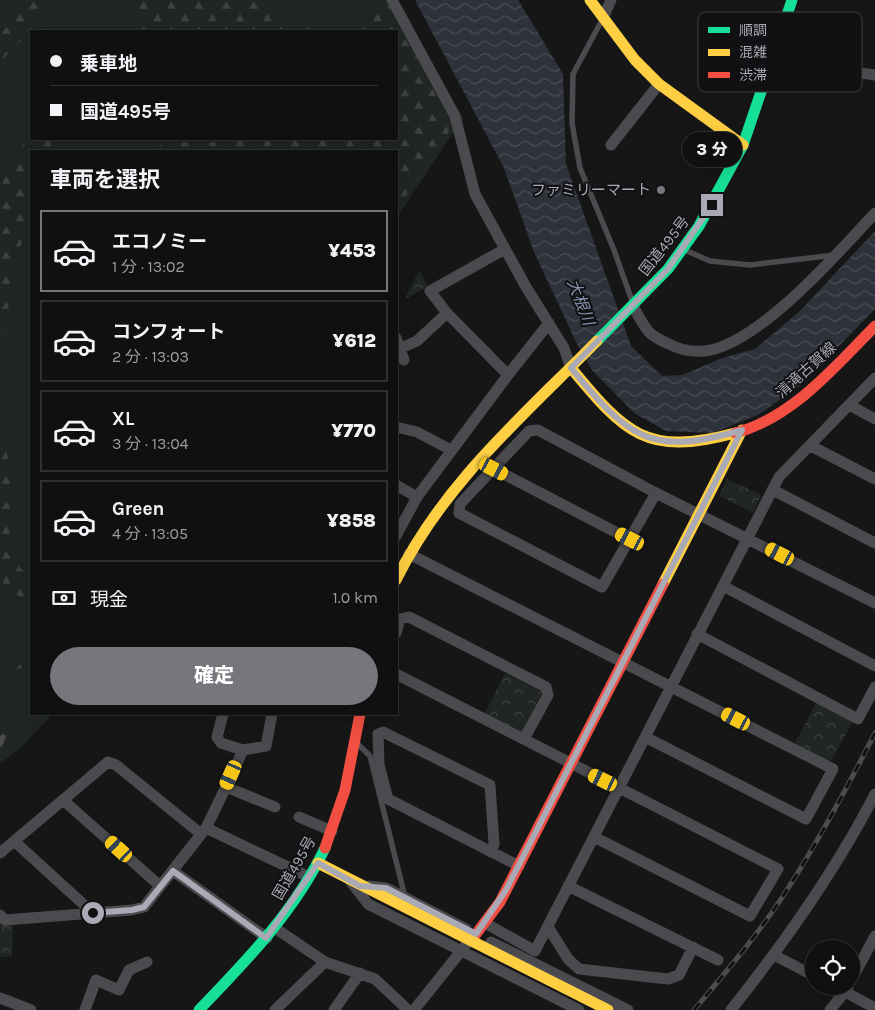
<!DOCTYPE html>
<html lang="ja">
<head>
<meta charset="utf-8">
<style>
	:root { --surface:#101010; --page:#1e1e1e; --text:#f1f3f6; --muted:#9c9d9f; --line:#303030; --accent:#76767d }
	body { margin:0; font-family:Karla,"Noto Sans JP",sans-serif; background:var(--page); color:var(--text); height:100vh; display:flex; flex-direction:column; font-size:19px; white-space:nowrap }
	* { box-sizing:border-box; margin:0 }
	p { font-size:16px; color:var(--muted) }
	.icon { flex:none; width:28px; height:28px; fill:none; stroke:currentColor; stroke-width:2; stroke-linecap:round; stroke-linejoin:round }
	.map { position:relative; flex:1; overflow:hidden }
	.side { position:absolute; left:30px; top:150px; width:368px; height:565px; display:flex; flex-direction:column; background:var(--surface); border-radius:0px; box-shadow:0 5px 20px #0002,0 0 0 1px var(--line) }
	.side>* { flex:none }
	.guide { position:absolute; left:30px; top:30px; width:368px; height:110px; border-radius:0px; box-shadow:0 5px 20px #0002,0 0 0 1px var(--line); display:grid; align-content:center; height:110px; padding:0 20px; background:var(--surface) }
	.fabs { position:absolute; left:805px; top:940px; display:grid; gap:10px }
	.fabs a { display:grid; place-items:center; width:55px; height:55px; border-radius:50%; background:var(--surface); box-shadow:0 5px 20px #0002,0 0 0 1px var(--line); font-size:25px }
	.end { position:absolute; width:22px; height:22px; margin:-11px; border:6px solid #a9aab5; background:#111; box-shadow:0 0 0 2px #111 }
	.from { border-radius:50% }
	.bubble { position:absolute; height:35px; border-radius:18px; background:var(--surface); box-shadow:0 5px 20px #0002,0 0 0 1px var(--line); font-size:16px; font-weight:800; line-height:35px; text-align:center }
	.car { position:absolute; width:15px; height:30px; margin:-15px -8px; border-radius:6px; box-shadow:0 0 4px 1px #0007; background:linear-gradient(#f5c518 24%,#345 0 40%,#f5c518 0 76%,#345 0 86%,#f5c518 0) }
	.guide b { display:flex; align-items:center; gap:18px; height:48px; font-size:19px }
	.guide b+b { border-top:1px solid var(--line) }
	.guide i { width:12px; height:12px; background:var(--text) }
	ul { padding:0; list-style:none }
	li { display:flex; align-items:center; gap:15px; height:82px; margin:0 10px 8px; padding:0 10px; border:2px solid var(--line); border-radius:0px }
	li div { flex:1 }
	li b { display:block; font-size:19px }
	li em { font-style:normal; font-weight:800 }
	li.active { border-color:var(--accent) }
	li>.icon { width:45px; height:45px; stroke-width:1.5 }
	h2 { padding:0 20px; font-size:22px; line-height:60px }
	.pay { display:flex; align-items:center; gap:12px; height:55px; padding:0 20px; font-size:19px }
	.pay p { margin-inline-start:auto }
	.button { display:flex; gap:10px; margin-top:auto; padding:10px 20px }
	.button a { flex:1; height:58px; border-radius:30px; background:var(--accent); color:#fff; font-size:20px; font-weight:800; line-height:58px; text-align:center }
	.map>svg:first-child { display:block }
</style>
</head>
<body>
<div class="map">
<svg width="875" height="1010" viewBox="0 0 875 1010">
	<defs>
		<pattern id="forest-firs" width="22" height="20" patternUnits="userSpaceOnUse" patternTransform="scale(1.25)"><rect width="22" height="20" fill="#202622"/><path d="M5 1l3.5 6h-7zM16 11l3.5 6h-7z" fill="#3e4340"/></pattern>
		<pattern id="park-crowns" width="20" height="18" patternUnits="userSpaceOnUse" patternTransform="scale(1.25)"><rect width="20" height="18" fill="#202622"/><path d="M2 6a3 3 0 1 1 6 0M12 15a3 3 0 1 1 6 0" fill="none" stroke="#3e4340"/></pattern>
		<pattern id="water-waves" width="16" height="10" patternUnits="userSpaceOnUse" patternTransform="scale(1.25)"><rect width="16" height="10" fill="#2e323a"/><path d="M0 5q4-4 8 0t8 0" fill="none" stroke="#494d54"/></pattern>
	</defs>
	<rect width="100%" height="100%" fill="#161616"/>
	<path fill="#202622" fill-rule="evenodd" d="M0,0H397L463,118L396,219V151H31V714H53L21,747L0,764ZM31,31H396V139H31Z"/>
	<path fill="url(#forest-firs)" d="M35,0H44L40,20L0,62V34Z
		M124,0H254L268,14L321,31H143Z
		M367,0H388L425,65L449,132L396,211V151H314L312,148L292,151H151L170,139L199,145L231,139H396V62L407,53L396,46V31H360L372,21L370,2Z
		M31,133V139H63L56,151H31V196L0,348V176Z
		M0,424L17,498L5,550L22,570L31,574V621L24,601L0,580V526L5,523L0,509Z
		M31,649V664L0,676V666L26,657Z"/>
	<path fill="url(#park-crowns)" d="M419,270L428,286L405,299Z
		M727,479L761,495L753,513L719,496Z
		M505,673L542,692L521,734L484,715Z
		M817,701L854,720L830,763L795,743Z
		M0,923L13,926L12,956L0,957Z"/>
	<path fill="url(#water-waves)" d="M415,0H518L563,74L566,164L631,346L662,376L683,375L722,358L755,349L799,312L875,231V309L802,384L758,415L713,433L666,431L634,413L592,370L577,344L534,252L504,168Z"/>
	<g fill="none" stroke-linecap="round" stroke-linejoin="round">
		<path stroke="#4b4b4f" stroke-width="5.5" d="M602,20L573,74L572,123L580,168L614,250L631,298
			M687,251L710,261L750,265L835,255
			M0,744L3,737
			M359,745L370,756L405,897"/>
		<path stroke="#4b4b4f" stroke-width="11" d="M392,0L455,116L475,194L526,287L564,348L571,368
			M603,18L611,0
			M771,60L875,75
			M611,145L659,84
			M505,249L430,291L447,313L508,375
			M633,306C638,315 642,324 649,332C654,337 662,341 669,344C680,350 692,352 705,351C758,345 839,252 875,213
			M396,338L404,360
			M401,348L417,341L447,313
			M849,405L875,419
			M396,427L417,432L451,450
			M538,430L656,493L602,587L459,513L460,504L529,431Z
			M811,446L875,479
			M494,469L629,539
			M396,485L417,497L508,375L549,323
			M773,490L875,543
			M656,493L875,603
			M396,536L417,497
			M409,554L833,769L806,819L645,737
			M723,586L875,666
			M396,633L400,619L409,617L546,687L548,695L524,739
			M697,634L858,719L875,687
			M396,674L778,869L750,916L594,837
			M223,714L217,737L221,743L243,750
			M226,787L243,750L266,746L272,714
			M63,800L160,886
			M299,817L332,831
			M206,828L309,877
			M14,841L93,913
			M491,852L494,844L490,785L383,732L378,734L379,765L388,799L519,866
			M0,853L108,762L116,765L201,834
			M173,871L267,938
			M351,882L368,904L579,1010
			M369,886L386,888L466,929
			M568,886L718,960
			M0,915L5,920L132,910L144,907L206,828L226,787L275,807
			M485,923L535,951L779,477L875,378
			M548,927L568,959L579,969L668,979L679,975L693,947
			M275,928L325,962L375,979L408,1010
			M491,942L628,1010
			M774,955L814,976
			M851,981L875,936
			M834,986L875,1008
			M0,998L31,1010
			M85,1010L96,980L119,990L129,970L147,962
			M275,1010L325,962
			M334,1010L360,973
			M414,1010L466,945
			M731,1010C785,942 835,872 875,794
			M830,1010L848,988"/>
		<path stroke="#16e098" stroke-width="11" d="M597,341L668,269L699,226L743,145L792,0
			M199,1010C247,960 295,911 325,848"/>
		<path stroke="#ffcf43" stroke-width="11" d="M590,0L635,60L659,84L743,145
			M571,368C625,433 646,457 735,433
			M396,580C444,483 522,417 597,341
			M663,584L742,430
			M318,863L456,933"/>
		<path stroke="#f24e42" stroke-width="11" d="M735,433C792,418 835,367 875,326
			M325,848L345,790L360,714
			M476,934L500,902L663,584"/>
		<defs>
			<path id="rail" d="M694,1010C725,973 757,936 783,896C817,844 847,788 875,733"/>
		</defs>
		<use href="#rail" stroke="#4c4c4f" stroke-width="5"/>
		<use href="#rail" stroke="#111012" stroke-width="3" stroke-dasharray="9" stroke-linecap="butt"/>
		<path stroke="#ffcf43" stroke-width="11" d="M456,933L608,1010"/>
	</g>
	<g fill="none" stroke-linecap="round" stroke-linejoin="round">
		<path stroke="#a9aab5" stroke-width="6" d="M93,913L132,910L144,907L173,871L266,938L318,863L360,886L386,888L476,934L506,890L742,430C650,457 629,438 571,368L668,269L712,205"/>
	</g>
	<circle fill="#76767d" stroke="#111012" stroke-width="2" cx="661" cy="190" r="5"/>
	<g text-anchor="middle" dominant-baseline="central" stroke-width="4" stroke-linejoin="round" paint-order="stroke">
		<g font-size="15" fill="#a9aab5" stroke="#111012" text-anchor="end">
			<text x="651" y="190">ファミリーマート</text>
		</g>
		<g font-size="15" fill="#a9aab5" stroke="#111012">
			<text transform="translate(664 246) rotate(-52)">国道495号</text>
			<text transform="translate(806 370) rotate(-42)">清滝古賀線</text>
			<text transform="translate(294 868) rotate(-60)">国道495号</text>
		</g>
		<g font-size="16" font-style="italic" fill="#8491ac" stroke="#111012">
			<text transform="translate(581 302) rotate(69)">大根川</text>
		</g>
	</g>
	<rect x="698" y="12" width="164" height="80" rx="8" fill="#111012" stroke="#3f3e43" stroke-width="1"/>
	<rect x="708" y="27" width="22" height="6" fill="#16e098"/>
	<rect x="708" y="49" width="22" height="7" fill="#ffcf43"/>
	<rect x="708" y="72" width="22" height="6" fill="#f24e42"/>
	<g font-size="14" fill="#a9aab5">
		<text x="739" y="35">順調</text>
		<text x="739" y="57">混雑</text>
		<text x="739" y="80">渋滞</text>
	</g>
</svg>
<div class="fabs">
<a><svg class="icon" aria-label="locate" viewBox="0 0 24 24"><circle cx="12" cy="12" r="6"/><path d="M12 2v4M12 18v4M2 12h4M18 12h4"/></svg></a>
</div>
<i class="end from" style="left:93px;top:913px"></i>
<i class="end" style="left:712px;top:205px"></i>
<div class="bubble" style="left:682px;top:132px;width:60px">3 分</div>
<i class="car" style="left:494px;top:469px;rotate:117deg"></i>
<i class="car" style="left:630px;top:539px;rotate:297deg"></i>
<i class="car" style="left:780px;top:554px;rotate:297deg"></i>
<i class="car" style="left:736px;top:719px;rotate:297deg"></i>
<i class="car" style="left:231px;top:775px;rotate:204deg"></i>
<i class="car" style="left:603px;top:780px;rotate:296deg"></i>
<i class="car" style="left:119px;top:849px;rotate:312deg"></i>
<div class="guide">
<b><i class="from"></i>乗車地</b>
<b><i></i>国道495号</b>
</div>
<section class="side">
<h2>車両を選択</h2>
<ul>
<li class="active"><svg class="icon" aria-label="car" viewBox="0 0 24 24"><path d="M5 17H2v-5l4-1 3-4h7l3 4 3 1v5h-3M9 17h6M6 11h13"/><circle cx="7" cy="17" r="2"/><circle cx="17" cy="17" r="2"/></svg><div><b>エコノミー</b><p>1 分 · 13:02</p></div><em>¥453</em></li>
<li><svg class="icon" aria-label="car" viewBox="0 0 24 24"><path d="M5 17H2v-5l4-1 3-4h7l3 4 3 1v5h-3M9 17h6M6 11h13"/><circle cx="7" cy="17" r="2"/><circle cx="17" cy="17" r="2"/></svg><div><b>コンフォート</b><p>2 分 · 13:03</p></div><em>¥612</em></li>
<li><svg class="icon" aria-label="car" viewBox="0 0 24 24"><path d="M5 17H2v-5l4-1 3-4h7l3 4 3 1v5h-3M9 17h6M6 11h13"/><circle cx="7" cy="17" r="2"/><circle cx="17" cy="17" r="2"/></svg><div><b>XL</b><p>3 分 · 13:04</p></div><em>¥770</em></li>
<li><svg class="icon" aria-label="car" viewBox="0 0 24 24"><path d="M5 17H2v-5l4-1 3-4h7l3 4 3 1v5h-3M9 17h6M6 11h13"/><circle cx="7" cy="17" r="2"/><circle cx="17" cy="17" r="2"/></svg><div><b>Green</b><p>4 分 · 13:05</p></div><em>¥858</em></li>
</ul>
<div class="pay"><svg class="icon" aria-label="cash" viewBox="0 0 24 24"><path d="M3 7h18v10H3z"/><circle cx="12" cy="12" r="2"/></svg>現金<p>1.0 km</p></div>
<div class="button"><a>確定</a></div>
</section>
</div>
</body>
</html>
